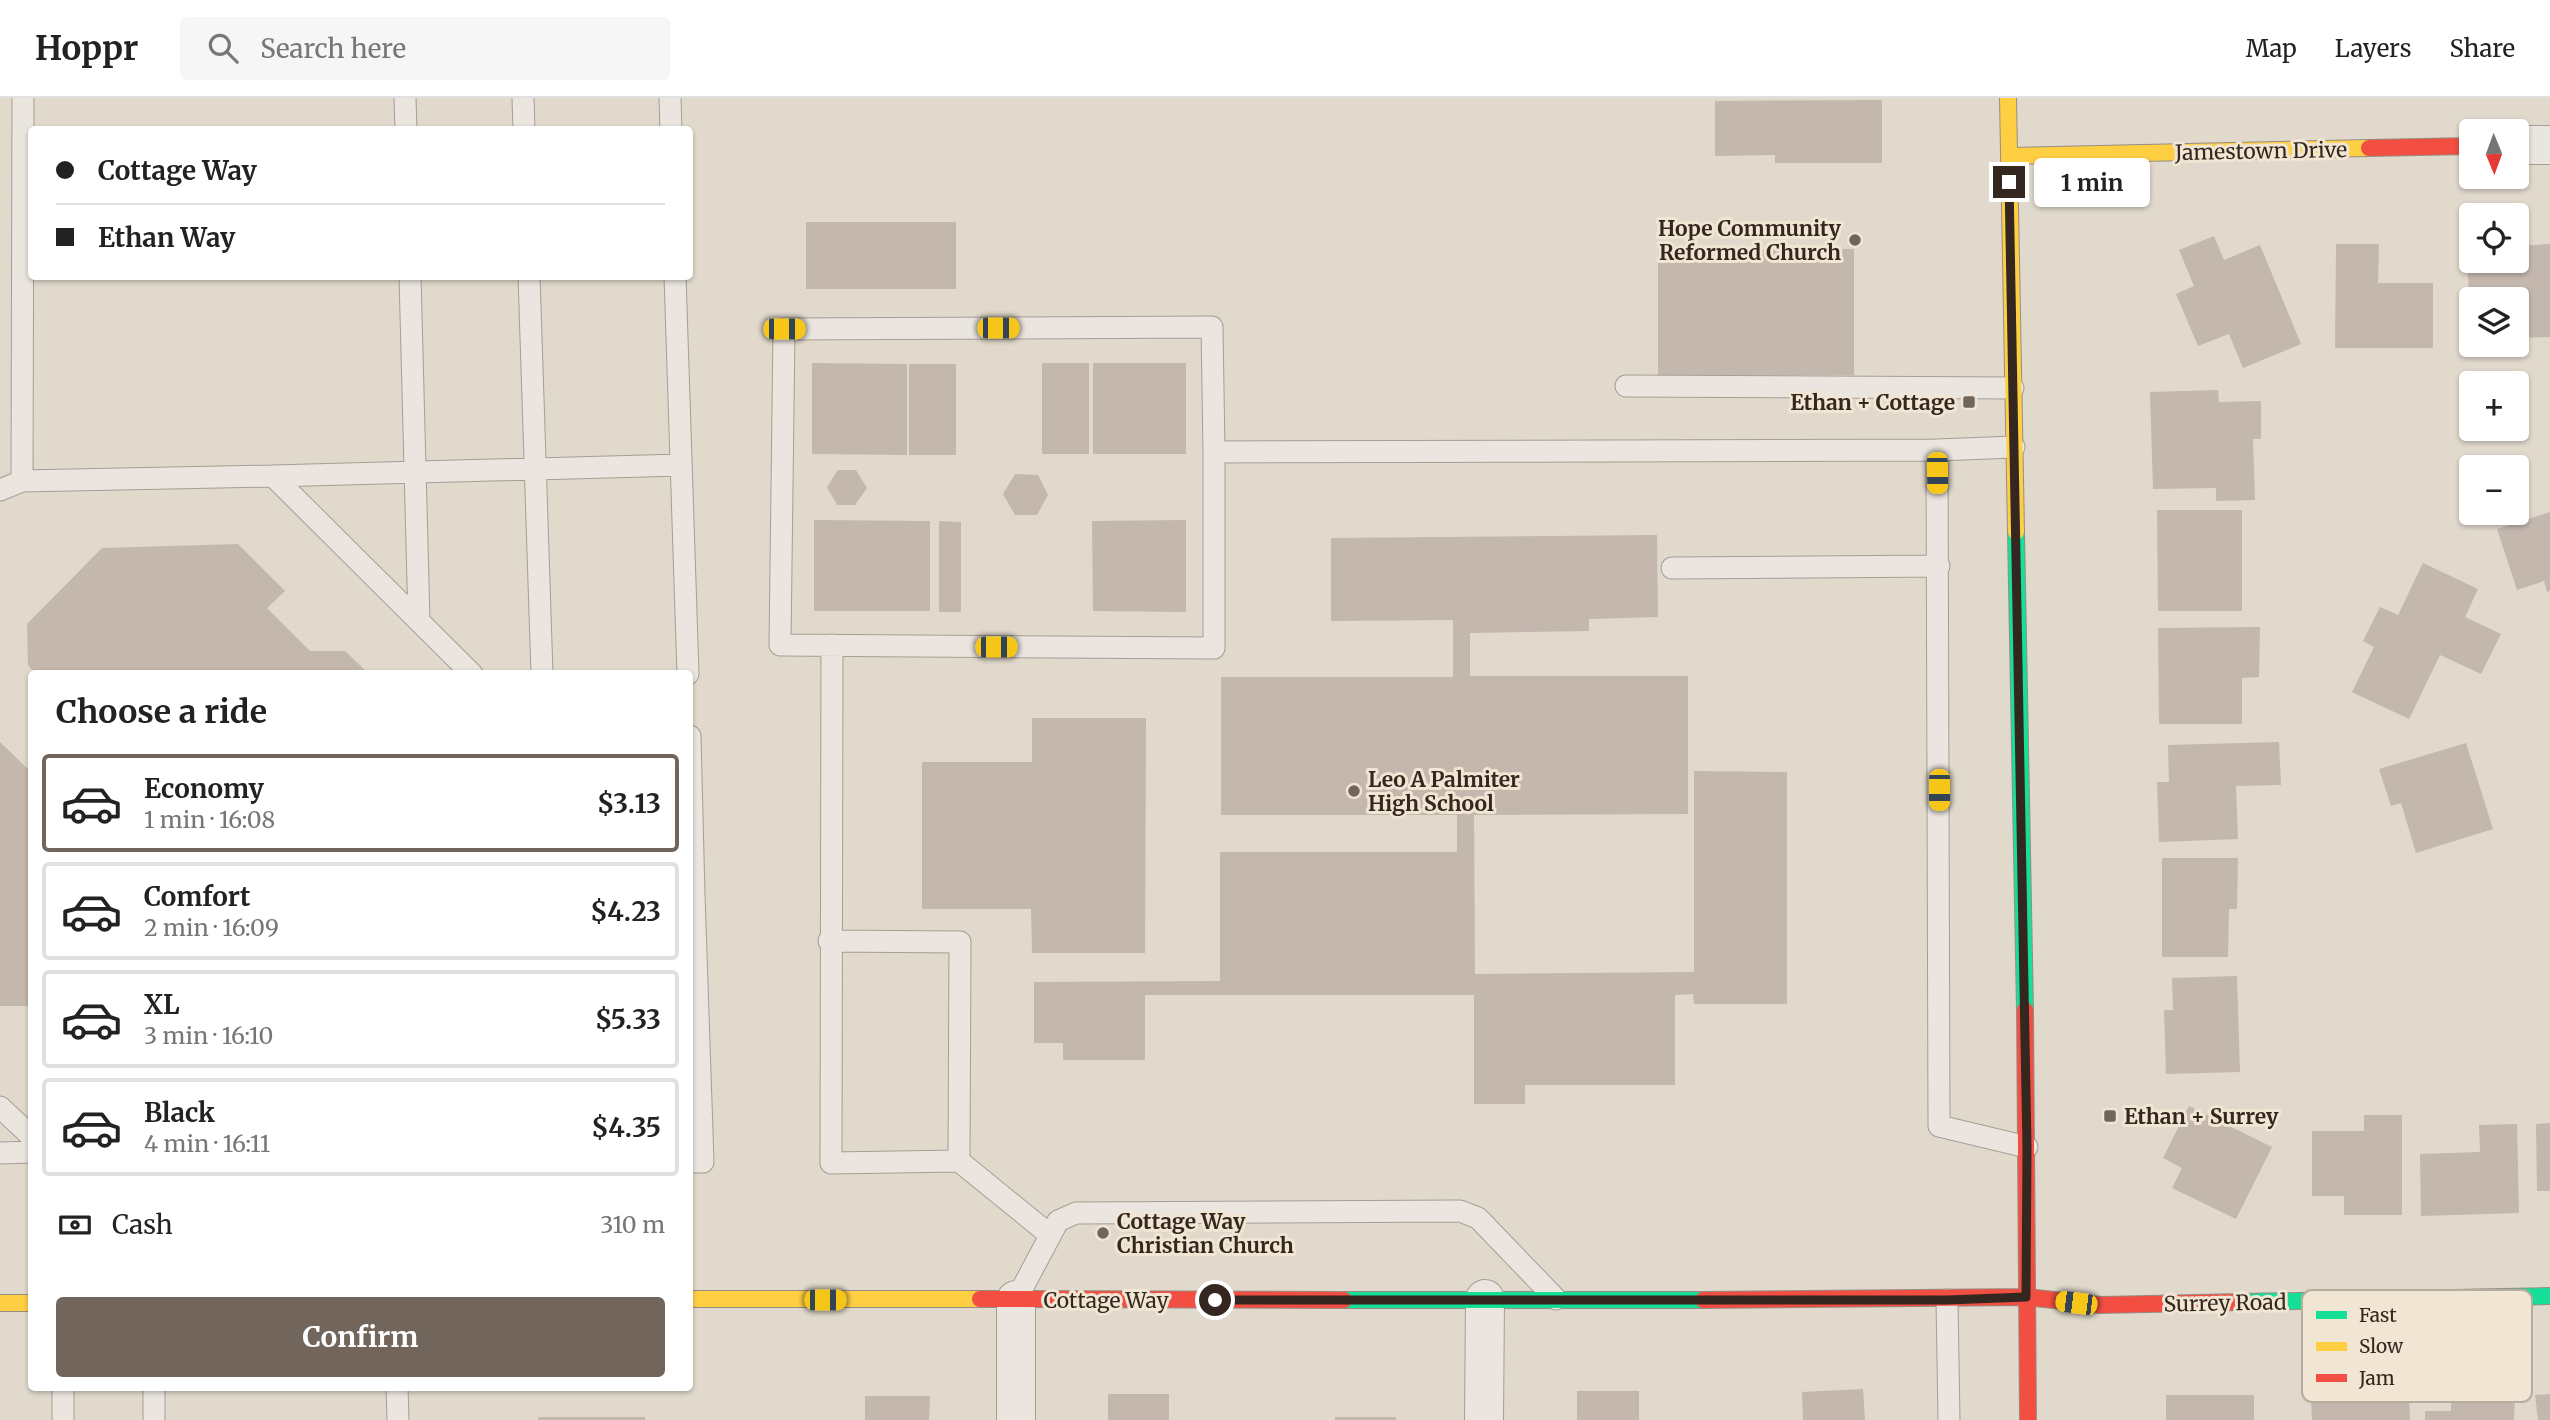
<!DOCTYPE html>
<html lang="en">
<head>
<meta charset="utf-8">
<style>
	:root { --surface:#fff; --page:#f6f6f6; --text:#222; --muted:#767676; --line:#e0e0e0; --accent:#71655c }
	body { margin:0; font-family:Merriweather,serif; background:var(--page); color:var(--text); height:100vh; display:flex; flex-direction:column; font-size:26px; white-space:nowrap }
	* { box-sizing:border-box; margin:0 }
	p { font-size:23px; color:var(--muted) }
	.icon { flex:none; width:38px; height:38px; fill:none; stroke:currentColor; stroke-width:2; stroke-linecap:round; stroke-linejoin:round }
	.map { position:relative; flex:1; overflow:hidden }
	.details { position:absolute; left:28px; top:572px; width:665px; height:721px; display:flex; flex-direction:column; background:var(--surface); border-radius:7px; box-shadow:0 2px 5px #0004 }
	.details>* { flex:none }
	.guide { position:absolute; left:28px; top:28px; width:665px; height:154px; border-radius:7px; box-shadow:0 2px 5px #0004; display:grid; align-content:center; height:154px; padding:0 28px; background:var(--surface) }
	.needle { width:46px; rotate:179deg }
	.tools { position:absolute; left:2459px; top:21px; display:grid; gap:14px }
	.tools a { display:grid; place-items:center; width:70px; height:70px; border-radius:7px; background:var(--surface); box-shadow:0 2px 5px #0004; font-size:35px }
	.end { position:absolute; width:32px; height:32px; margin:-16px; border:9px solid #34271f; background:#fff; box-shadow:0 0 0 4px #fff }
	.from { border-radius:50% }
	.bubble { position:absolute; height:49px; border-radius:7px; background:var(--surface); box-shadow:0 2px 5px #0004; font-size:23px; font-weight:700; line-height:49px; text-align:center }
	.car { position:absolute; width:21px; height:42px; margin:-21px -10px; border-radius:9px; box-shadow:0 0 5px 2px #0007; background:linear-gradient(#f5c518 24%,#345 0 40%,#f5c518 0 76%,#345 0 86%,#f5c518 0) }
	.guide b { display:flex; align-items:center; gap:24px; height:66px; font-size:26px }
	.guide b+b { border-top:2px solid var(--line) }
	.guide i { width:18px; height:18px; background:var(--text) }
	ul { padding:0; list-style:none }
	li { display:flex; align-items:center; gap:21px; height:98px; margin:0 14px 10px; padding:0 14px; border:4px solid var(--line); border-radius:7px }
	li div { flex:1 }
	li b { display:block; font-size:26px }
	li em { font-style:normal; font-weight:700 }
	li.selected { border-color:var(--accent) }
	li>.icon { width:63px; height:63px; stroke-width:1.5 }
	h2 { padding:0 28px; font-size:32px; line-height:84px }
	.pay { display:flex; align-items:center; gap:18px; height:77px; padding:0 28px; font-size:26px }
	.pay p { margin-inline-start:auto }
	.action { display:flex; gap:14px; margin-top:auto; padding:14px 28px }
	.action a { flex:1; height:80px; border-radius:7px; background:var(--accent); color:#fff; font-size:28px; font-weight:700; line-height:80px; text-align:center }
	header { display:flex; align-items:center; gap:42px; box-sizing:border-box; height:98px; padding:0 35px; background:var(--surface); border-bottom:2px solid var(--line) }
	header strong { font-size:33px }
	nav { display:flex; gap:38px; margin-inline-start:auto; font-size:24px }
	.search { width:490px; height:63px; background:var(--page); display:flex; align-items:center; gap:18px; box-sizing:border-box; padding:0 24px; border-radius:7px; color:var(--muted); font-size:26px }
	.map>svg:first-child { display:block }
</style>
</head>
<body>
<header>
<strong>Hoppr</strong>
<div class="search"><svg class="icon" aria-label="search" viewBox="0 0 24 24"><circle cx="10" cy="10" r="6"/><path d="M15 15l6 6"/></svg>Search here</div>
<nav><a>Map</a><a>Layers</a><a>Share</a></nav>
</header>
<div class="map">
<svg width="2550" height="1322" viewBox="0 0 2550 1322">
	<rect width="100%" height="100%" fill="#e1d9cc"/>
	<path fill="#c4b7ae" d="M1882,2V65H1775V57L1715,58V3Z
		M806,124H956V191H806Z
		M2214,138L2224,162L2260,147L2301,246L2243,270L2229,236L2198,248L2176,196L2194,188L2179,152Z
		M2336,146H2379L2378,185H2433V250H2335Z
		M2550,146V239L2521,240L2516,201H2469L2467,150L2471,149V163H2516V148Z
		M1658,151H1854V277H1658Z
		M812,265L907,266V357L812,356Z
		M1042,265H1089V356H1042Z
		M1093,265H1186V356H1093Z
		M909,266H956V357H909Z
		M2218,292L2219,304L2261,303V341H2253L2255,402L2216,403V390L2153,391L2150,294Z
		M838,372H856L867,390L855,407H837L827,389Z
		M1015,376L1038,377L1048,397L1037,417H1015L1003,396Z
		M2157,412H2242V513H2158Z
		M2550,414V493L2547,494L2544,483L2517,492L2497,431Z
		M814,422L930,423V513H814Z
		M1186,422V514L1093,513L1092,423Z
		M939,423L961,424V514H939Z
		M1657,437L1658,519L1589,521V533L1470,535V578H1688V716L1474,717L1475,876L1694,874V673L1787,674V906H1694L1693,896L1675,897V987H1525V1006H1474V897H1145V962H1063V945H1034V884L1220,883V754H1457V717H1221V579H1453V522L1331,523V440Z
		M238,446L285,493L267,510L310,553H345L369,576H36L28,567L27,526L102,450Z
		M2423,465L2478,491L2465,519L2501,536L2481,576L2440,557L2409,621L2352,594L2374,549L2363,543L2380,509L2398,517Z
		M2260,529L2259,579L2242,580V626H2159L2158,530Z
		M1032,620H1146L1145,855H1032L1031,811H922V664H1032Z
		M0,644L32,675V908H0Z
		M2279,644L2281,687L2236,688L2238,741L2159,744L2157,684H2169L2168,647Z
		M2466,645L2493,731L2416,755L2401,705L2391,708L2379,671Z
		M2162,760H2238L2237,811H2229L2228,859H2162Z
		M2237,878L2240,974L2166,976L2164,912H2173L2172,880Z
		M2189,1008L2272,1049L2236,1121L2172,1090L2182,1070L2163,1060Z
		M2364,1017H2402V1117H2344V1098H2312V1033H2364Z
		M2550,1025V1093H2537L2536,1026Z
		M2517,1026L2519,1115L2421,1118L2420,1056L2480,1054L2479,1027Z
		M1863,1291L1865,1322H1803L1802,1294Z
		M1577,1293H1639V1322H1577Z
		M2451,1295L2515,1296L2514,1322H2425V1313H2451Z
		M1108,1296H1169V1322H1108Z
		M2550,1296V1322H2538L2535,1297Z
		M2166,1297H2254V1322H2166Z
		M865,1298H930L929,1322H865Z
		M2409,1299L2410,1322H2312L2311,1302Z
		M538,1319H645V1322H538Z
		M1335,1319H1396V1322H1335Z"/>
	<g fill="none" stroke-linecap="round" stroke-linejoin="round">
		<defs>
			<path id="lane" d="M405,0L406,32
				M523,0L524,32
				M670,0L671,32
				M410,178L419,523
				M529,178L542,576
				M675,178L688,576
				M1626,288L2013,290
				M1937,352L2014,349
				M1214,354V550L780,547L784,231L1212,229L1214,354L1937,352L1939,1028L2027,1049
				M273,378L681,367
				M22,383L23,0
				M0,392L22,383L273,378L472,576
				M1672,470L1939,468
				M690,638L694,797L690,792
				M829,843L960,844L959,1063L831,1065L832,547
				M0,1009L32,1039
				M0,1055L32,1054
				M959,1063L1050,1137
				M690,1064H703L694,797
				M1016,1202L1058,1123L1076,1115L1460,1113L1478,1120L1556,1201
				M1947,1202L1949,1322
				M63,1290V1322
				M154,1290V1322
				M397,1290L398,1322"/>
			<path id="street" d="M2516,47H2550
				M1016,1322V1202
				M1484,1322L1485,1201"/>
			<path id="fast" d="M2016,434L2025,912
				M1344,1202H1703
				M2242,1204L2550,1198"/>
			<path id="slow" d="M2008,0L2016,434
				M2009,58L2369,50
				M690,1201H980
				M0,1205H32"/>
			<path id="jam" d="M2369,50L2471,48
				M2025,912L2028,1322
				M980,1201L1344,1202
				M1703,1202L2026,1199L2101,1207L2242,1204"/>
		</defs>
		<use href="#lane" stroke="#a69e95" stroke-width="23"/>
		<use href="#street" stroke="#a69e95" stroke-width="40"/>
		<use href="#fast" stroke="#968e86" stroke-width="18"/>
		<use href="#slow" stroke="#968e86" stroke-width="18"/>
		<use href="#jam" stroke="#968e86" stroke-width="18"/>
		<use href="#lane" stroke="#eae5de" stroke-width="21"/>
		<use href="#street" stroke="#eae5de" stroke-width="38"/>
		<use href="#fast" stroke="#16e098" stroke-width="16"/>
		<use href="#slow" stroke="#ffcf43" stroke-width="16"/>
		<use href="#jam" stroke="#f24e42" stroke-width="16"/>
	</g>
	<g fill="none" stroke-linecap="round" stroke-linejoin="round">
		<path stroke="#34271f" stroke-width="9" d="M1215,1202H1947L2026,1199L2027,1049L2009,84"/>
	</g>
	<g fill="#71655c" stroke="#f1e5d3" stroke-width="2.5">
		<circle cx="1855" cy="142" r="7"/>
		<rect x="1962" y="297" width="14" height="14" rx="3.5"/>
		<circle cx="1354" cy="693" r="7"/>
		<rect x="2103" y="1011" width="14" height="14" rx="3.5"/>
		<circle cx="1103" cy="1135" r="7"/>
	</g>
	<g text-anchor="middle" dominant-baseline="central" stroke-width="6" stroke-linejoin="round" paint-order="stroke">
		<g font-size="21" fill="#34271f" stroke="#f1e5d3">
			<text transform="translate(2261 53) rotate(-1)">Jamestown Drive</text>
			<text x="1106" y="1202">Cottage Way</text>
			<text transform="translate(2225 1205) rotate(-1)">Surrey Road</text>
		</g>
		<g font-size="21" font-weight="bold" fill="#34271f" stroke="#f1e5d3" text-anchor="start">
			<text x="1841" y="130" text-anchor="end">Hope Community<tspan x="1841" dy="24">Reformed Church</tspan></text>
			<text x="1955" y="304" text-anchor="end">Ethan + Cottage</text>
			<text x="1368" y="681">Leo A Palmiter<tspan x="1368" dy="24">High School</tspan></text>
			<text x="2124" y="1018">Ethan + Surrey</text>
			<text x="1117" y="1123">Cottage Way<tspan x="1117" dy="24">Christian Church</tspan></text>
		</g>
	</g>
	<rect x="2302" y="1192" width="230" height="112" rx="10" fill="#f1e5d3" stroke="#b8ac9d" stroke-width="2"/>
	<rect x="2316" y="1213" width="31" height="8" fill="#16e098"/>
	<rect x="2316" y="1244" width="31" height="9" fill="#ffcf43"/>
	<rect x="2316" y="1276" width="31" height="8" fill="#f24e42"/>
	<g font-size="19" fill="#34271f">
		<text x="2359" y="1224">Fast</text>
		<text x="2359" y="1255">Slow</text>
		<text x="2359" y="1287">Jam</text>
	</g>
</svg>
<div class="tools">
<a><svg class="needle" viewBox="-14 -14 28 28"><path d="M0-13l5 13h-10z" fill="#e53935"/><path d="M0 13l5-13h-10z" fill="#767676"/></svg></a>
<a><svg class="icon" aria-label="locate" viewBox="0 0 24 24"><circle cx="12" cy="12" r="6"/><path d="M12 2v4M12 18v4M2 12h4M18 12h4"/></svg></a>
<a><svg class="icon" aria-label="layers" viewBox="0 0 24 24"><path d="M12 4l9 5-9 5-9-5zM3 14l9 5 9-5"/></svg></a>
<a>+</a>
<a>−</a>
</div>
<i class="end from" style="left:1215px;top:1202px"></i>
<i class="end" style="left:2009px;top:84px"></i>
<div class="bubble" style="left:2034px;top:60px;width:116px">1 min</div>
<i class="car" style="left:998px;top:230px;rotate:90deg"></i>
<i class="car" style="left:784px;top:231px;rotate:90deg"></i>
<i class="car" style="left:1937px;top:375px;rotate:179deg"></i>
<i class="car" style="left:996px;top:549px;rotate:90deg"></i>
<i class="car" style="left:1939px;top:692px;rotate:180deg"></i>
<i class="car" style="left:825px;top:1202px;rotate:90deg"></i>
<i class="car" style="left:2076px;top:1205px;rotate:277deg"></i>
<div class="guide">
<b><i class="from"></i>Cottage Way</b>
<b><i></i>Ethan Way</b>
</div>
<section class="details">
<h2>Choose a ride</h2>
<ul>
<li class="selected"><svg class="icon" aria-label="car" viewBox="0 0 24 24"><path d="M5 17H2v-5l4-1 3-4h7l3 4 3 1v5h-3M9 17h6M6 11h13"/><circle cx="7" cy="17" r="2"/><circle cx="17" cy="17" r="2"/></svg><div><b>Economy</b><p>1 min · 16:08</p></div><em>$3.13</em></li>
<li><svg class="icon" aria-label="car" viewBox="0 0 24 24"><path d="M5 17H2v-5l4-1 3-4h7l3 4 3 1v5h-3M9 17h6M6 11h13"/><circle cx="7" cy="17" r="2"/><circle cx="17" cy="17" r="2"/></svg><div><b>Comfort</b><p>2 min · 16:09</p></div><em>$4.23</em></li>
<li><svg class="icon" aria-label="car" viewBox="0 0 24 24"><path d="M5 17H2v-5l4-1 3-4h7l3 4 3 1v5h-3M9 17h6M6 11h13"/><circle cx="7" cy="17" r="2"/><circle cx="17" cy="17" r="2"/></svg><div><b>XL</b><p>3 min · 16:10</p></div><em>$5.33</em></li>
<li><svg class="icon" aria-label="car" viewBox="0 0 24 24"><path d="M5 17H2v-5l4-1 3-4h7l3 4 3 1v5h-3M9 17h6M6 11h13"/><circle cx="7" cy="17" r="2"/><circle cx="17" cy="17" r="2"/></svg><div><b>Black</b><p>4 min · 16:11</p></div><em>$4.35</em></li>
</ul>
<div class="pay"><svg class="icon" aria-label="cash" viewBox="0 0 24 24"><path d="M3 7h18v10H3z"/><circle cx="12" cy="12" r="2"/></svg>Cash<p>310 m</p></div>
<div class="action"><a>Confirm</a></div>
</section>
</div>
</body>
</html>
